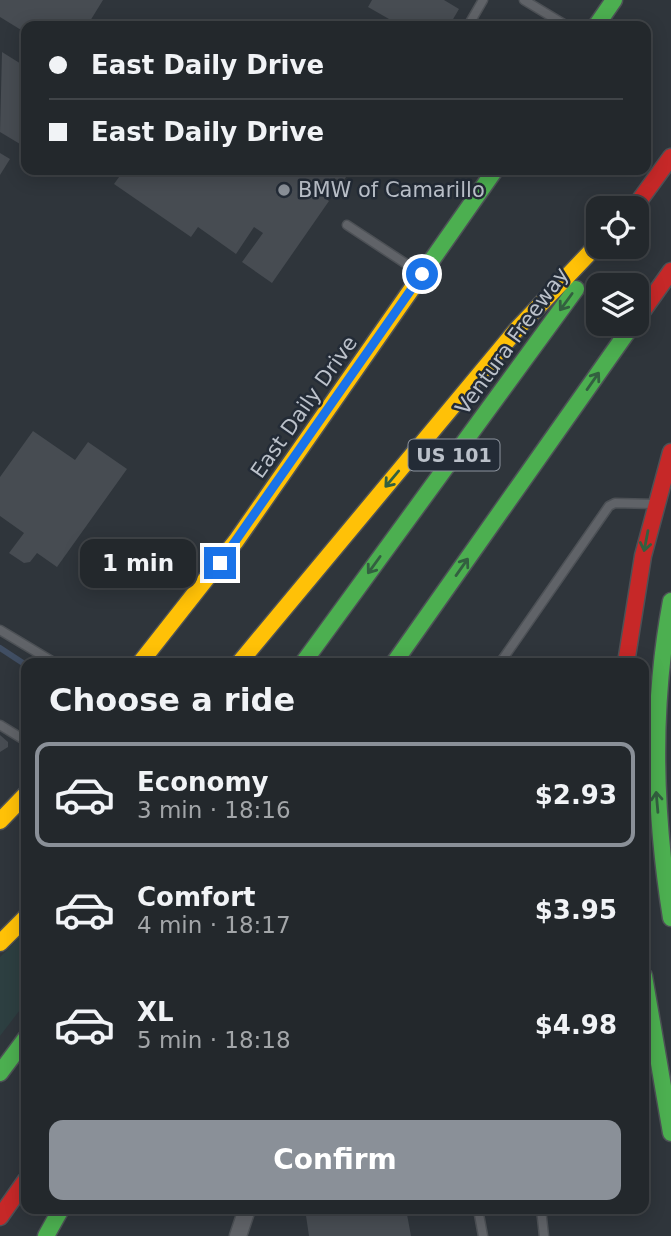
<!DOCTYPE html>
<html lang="en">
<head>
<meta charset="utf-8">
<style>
	:root { --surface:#23282c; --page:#2b3034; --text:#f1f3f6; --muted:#a3a6a9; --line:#404448; --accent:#8a9098 }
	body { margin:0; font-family:"DejaVu Sans",sans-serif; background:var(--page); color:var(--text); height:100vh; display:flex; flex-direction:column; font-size:26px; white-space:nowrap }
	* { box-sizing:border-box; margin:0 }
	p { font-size:23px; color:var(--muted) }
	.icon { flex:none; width:38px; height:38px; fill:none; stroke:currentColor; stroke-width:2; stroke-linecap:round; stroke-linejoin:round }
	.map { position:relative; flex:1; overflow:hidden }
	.drawer { position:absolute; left:21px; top:658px; width:628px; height:556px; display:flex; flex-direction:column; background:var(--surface); border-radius:14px; box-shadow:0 4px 18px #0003,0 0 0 2px var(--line) }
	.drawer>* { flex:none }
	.top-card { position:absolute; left:21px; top:21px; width:630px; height:154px; border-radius:14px; box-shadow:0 4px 18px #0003,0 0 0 2px var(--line); display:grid; align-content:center; height:154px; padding:0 28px; background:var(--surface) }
	.tools { position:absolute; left:586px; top:196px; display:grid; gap:14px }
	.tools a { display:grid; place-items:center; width:63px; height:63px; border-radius:14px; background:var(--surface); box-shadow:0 4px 18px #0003,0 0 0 2px var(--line); font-size:35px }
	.end { position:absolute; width:32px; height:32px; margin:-16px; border:9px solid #1a73e8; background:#fff; box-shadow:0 0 0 4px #fff }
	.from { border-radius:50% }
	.bubble { position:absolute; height:49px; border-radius:14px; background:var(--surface); box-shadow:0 4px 18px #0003,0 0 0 2px var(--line); font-size:23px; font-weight:800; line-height:49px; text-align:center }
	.top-card b { display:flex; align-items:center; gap:24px; height:66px; font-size:26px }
	.top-card b+b { border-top:2px solid var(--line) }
	.top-card i { width:18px; height:18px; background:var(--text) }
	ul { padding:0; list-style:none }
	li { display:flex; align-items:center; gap:21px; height:105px; margin:0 14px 10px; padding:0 14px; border:4px solid transparent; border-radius:14px }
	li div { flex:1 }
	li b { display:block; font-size:26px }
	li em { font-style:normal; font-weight:800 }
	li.active { border-color:var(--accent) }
	li>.icon { width:63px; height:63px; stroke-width:1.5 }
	h2 { padding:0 28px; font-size:32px; line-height:84px }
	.cta { display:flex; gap:14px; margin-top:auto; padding:14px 28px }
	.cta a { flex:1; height:80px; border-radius:14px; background:var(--accent); color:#fff; font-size:28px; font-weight:800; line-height:80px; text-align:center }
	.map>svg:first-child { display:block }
</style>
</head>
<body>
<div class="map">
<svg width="671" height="1236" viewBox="0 0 671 1236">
	<rect width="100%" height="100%" fill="#2f353b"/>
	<path fill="#2d3f41" d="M26,931V1002L0,1036V957Z"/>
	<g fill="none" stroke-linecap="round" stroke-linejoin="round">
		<path stroke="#404e63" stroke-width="6" d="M0,648L26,665"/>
	</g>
	<path fill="#474c52" d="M0,0H103L87,26H26V33L0,17Z
		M372,0H444L459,9L449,26H394L396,23L368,7Z
		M2,52L26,67V133L20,144L0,132Z
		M0,153L10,159L0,175Z
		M124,170H351L342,183L334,178L322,196L329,201L272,283L242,262L263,233L254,227L236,254L198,227L191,237L114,184Z
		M33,431L75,460L88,442L127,469L57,567L37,553L30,562L24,563L9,553L24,533L0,516V477Z
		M547,657L558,663H533L536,658L545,662Z
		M0,735L8,742V747L0,752Z
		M305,1209H406L411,1236H309Z"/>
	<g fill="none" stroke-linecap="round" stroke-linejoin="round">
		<defs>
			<path id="lane" d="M524,0L567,26
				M468,26L483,0
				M347,225L420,273
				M0,630L55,663
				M500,663L609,506L615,503L654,504
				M0,725L26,741
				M478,1209L483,1236
				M541,1209L544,1236"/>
			<path id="street" d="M238,1236L247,1209"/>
			<path id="fast" d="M596,26L614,0
				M427,267L495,170
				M671,601C651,708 654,811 671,918
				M303,663L576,289
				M394,663L633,324
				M644,976L671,1133
				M0,1073L26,1038
				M46,1236L61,1209"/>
			<path id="slow" d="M140,663L236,541L427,267
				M239,663L518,328L598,244
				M0,821L26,794
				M0,943L26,917"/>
			<path id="jam" d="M634,208L671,157
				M637,319L671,271
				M626,663L643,556L671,452
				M0,1217L26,1180"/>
		</defs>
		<use href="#lane" stroke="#4d5156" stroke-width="11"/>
		<use href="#street" stroke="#4d5156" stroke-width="19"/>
		<use href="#fast" stroke="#4d5156" stroke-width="19"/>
		<use href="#slow" stroke="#4d5156" stroke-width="19"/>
		<use href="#jam" stroke="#4d5156" stroke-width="19"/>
		<use href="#lane" stroke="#606368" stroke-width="8"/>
		<use href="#street" stroke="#606368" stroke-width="16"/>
		<use href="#fast" stroke="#4caf50" stroke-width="16"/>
		<use href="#slow" stroke="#ffc107" stroke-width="16"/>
		<use href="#jam" stroke="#c62828" stroke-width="16"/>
	</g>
	<defs><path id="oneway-shaft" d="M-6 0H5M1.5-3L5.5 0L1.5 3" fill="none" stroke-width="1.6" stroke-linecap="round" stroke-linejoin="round" transform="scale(1.75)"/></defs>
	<g stroke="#336040">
		<use href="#oneway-shaft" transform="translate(566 302) rotate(126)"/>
		<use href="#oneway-shaft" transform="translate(593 381) rotate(-55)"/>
		<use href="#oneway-shaft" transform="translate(392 479) rotate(130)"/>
		<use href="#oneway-shaft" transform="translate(646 541) rotate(101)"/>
		<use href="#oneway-shaft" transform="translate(374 565) rotate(126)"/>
		<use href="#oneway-shaft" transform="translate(462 567) rotate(-55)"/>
		<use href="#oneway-shaft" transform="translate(657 802) rotate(-95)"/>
	</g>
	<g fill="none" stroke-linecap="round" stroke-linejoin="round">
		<path stroke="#1a73e8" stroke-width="9" d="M220,563L422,274"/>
	</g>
	<circle fill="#8a9098" stroke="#232b36" stroke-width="2.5" cx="284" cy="190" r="7"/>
	<g text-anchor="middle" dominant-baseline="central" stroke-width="5" stroke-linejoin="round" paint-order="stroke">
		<rect fill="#232b36" stroke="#8d949e" stroke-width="2" x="408.5" y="439.5" width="91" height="31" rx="5"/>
		<g font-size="19" font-weight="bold" fill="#bbc1ca">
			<text x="454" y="455">US 101</text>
		</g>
		<g font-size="21" fill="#bbc1ca" stroke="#232b36" text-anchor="start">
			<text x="298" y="190">BMW of Camarillo</text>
		</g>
		<g font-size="21" fill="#bbc1ca" stroke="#232b36">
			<text transform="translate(512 341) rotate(-54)">Ventura Freeway</text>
			<text transform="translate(304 407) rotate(-55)">East Daily Drive</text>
		</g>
	</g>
</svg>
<div class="tools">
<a><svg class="icon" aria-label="locate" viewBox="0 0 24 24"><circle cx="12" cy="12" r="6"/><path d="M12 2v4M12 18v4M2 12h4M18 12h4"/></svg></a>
<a><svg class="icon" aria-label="layers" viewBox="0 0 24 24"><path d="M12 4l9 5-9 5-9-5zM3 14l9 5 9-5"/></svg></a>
</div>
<i class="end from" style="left:422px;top:274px"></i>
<i class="end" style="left:220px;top:563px"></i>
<div class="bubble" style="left:80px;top:539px;width:116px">1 min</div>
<div class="top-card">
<b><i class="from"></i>East Daily Drive</b>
<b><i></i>East Daily Drive</b>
</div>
<section class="drawer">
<h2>Choose a ride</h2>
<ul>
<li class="active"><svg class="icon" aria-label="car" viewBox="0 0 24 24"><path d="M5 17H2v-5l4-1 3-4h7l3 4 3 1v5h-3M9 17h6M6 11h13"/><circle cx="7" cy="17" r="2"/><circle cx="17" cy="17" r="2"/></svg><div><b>Economy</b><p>3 min · 18:16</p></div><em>$2.93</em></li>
<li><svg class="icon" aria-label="car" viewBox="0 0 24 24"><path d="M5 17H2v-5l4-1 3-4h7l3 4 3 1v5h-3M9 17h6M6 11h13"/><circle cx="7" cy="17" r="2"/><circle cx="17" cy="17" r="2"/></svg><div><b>Comfort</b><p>4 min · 18:17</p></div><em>$3.95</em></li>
<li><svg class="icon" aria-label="car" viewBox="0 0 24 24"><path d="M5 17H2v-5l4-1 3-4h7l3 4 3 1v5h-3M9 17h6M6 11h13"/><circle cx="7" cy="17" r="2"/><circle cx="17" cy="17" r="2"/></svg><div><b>XL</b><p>5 min · 18:18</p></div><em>$4.98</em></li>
</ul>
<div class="cta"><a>Confirm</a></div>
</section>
</div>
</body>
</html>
